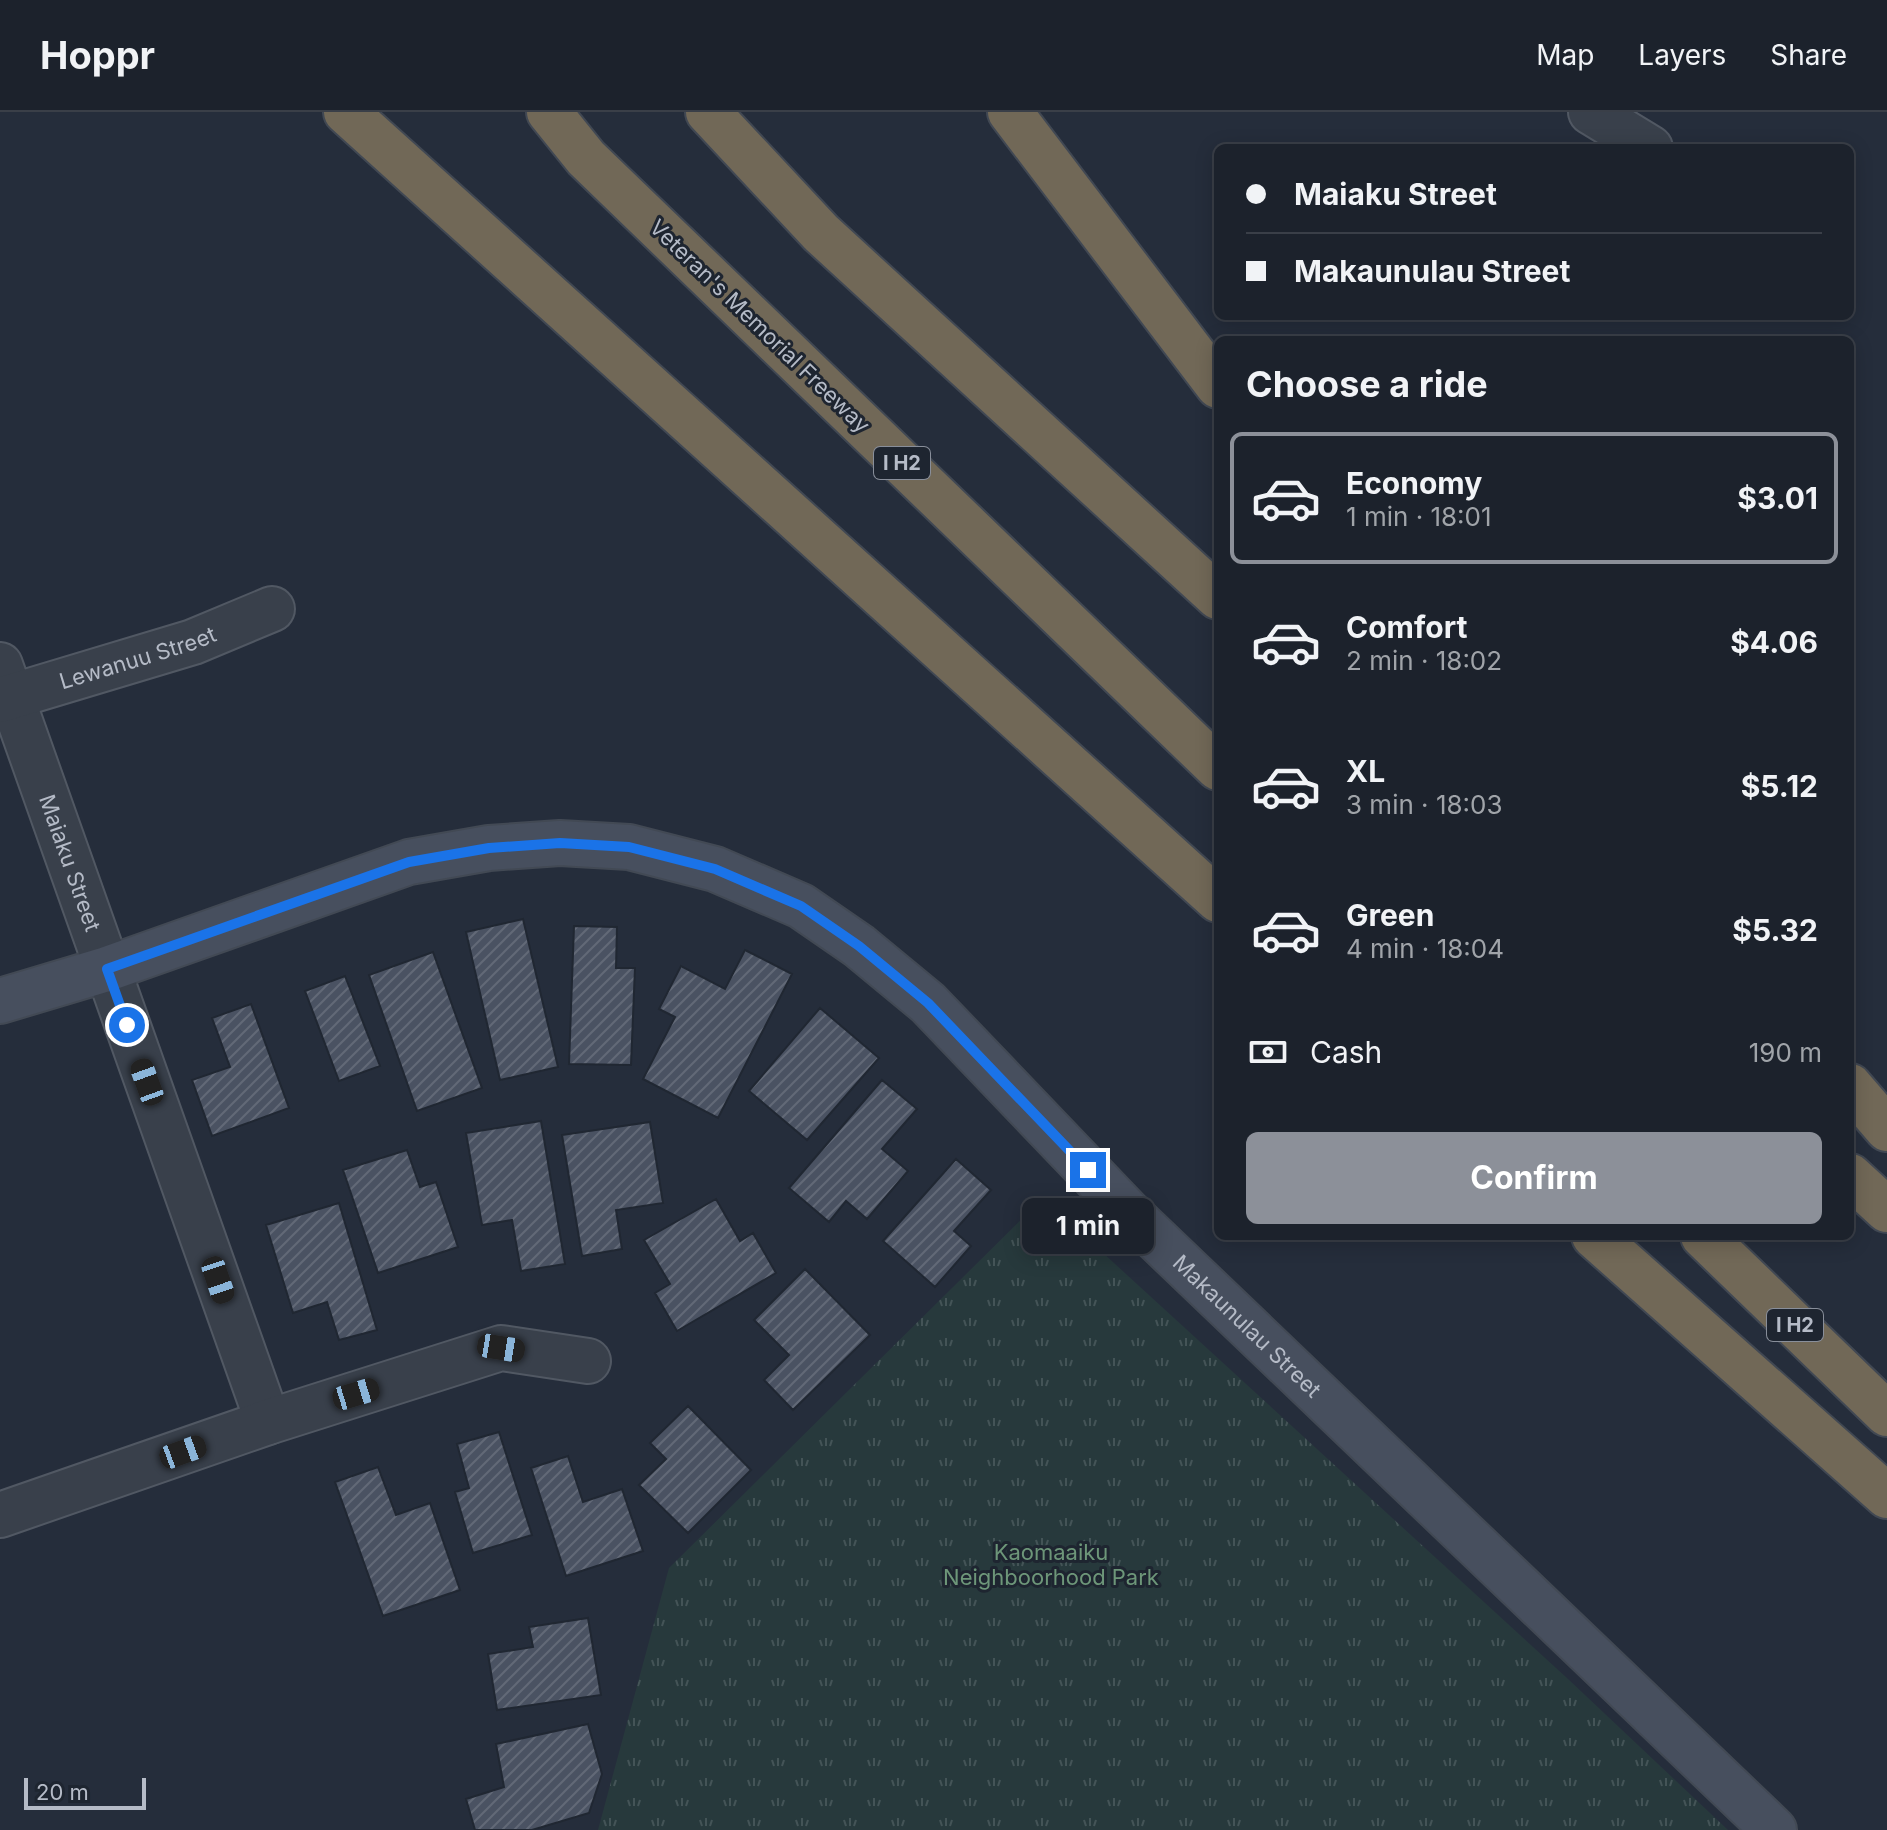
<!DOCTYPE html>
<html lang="en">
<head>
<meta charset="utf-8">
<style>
	:root { --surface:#1c222c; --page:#292f38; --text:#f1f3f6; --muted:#a0a4a9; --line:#3a3f48; --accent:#8c9099 }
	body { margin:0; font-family:Inter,sans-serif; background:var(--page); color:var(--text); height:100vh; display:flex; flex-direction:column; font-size:30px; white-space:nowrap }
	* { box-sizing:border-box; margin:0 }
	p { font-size:26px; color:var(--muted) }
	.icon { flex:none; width:44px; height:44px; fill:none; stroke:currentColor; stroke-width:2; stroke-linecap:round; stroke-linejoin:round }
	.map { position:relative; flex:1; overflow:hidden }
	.side { position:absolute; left:1214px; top:224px; width:640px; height:904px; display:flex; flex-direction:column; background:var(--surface); border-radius:12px; box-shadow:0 4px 20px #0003,0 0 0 2px var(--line) }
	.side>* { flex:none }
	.hud { position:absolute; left:1214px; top:32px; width:640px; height:176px; border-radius:12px; box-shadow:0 4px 20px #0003,0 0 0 2px var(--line); display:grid; align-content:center; height:176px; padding:0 32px; background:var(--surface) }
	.scale { position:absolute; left:24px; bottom:20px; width:122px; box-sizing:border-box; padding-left:8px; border:4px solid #b5bbc7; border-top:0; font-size:22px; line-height:28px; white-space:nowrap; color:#b5bbc7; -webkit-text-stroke:6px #1e2530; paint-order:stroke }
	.end { position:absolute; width:36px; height:36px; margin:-18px; border:10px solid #1a73e8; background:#fff; box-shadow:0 0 0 4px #fff }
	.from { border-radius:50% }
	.bubble { position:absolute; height:56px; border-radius:12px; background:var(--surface); box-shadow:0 4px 20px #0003,0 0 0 2px var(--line); font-size:26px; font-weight:700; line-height:56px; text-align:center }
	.car { position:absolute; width:24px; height:48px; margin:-24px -12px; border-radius:10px; box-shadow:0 0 6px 2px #0007; background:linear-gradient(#222 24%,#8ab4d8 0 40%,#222 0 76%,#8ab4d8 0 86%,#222 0) }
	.hud b { display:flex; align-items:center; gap:28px; height:76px; font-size:30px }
	.hud b+b { border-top:2px solid var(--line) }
	.hud i { width:20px; height:20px; background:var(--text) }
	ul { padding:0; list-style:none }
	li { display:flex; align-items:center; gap:24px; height:132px; margin:0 16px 12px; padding:0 16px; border:4px solid transparent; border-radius:12px }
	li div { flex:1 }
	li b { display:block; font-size:30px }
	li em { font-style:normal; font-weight:700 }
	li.selected { border-color:var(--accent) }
	li>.icon { width:72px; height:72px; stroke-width:1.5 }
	h2 { padding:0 32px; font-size:36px; line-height:96px }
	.pay { display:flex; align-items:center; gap:20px; height:88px; padding:0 32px; font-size:30px }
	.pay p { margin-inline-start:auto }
	.cta { display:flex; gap:16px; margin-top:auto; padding:16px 32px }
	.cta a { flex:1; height:92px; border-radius:12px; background:var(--accent); color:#fff; font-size:32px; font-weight:700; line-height:92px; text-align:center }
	header { display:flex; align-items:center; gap:48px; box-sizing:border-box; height:112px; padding:0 40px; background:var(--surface); border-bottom:2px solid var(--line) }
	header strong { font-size:38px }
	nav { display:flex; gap:44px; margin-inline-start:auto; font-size:28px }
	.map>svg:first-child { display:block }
</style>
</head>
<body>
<header>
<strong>Hoppr</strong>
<nav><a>Map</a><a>Layers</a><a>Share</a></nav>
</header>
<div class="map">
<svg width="1887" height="1718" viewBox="0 0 1887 1718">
	<defs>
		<pattern id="park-tufts" width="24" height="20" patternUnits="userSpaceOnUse" patternTransform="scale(2)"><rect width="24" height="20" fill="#27393c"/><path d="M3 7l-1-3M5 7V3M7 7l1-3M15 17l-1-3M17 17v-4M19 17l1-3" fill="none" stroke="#445457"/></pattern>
		<pattern id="building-hatch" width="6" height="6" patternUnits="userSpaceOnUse" patternTransform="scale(2)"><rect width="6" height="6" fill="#4a5262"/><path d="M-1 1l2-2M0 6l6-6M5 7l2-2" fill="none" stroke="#626977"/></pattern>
	</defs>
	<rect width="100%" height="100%" fill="#252d3b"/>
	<path fill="url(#park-tufts)" d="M1043,1086L1568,1567L1728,1718H598L669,1456Z"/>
	<path fill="url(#building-hatch)" stroke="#202732" stroke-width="2" d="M523,807L558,955L500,968L466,820Z
		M574,814L617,815L616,856H635L631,953L569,952Z
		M745,838L792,862L718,1006L643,967L675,905L659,897L681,854L725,877Z
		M433,840L482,976L417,999L369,863Z
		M345,864L380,954L339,969L305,879Z
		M251,892L289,996L212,1024L192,968L230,955L212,906Z
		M820,896L879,946L807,1028L749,979Z
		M882,968L917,997L882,1037L908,1059L867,1107L846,1089L829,1110L789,1076Z
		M541,1009L565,1152L521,1159L512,1108L482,1113L466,1021Z
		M650,1010L663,1091L616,1098L622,1137L582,1144L562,1023Z
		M407,1038L420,1075L436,1070L458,1135L378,1161L343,1058Z
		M956,1047L991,1078L954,1119L971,1134L935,1175L883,1129Z
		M716,1087L740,1129L753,1121L776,1161L677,1219L655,1181L670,1172L644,1128Z
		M339,1091L377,1218L339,1228L327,1190L293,1201L266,1113Z
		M805,1157L870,1223L793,1298L764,1268L789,1243L754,1208Z
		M688,1294L751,1358L688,1421L639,1373L666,1347L650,1331Z
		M499,1320L532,1423L473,1441L455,1380L469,1376L457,1332Z
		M568,1344L583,1390L622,1377L643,1439L566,1464L531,1356Z
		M378,1355L396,1403L430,1391L460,1478L383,1504L335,1370Z
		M588,1506L601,1583L497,1598L488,1542L533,1535L529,1515Z
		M588,1612L602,1662L589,1701L532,1718H475L466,1687L504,1675L496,1632Z"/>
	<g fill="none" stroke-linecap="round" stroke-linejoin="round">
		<defs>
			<g id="street">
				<path d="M1591,0L1650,36"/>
				<path id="s1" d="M0,553L268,1310"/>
				<path id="s2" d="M0,588L193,530L272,497"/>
				<path d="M0,1403L268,1310L501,1236L588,1249"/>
			</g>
			<g id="secondary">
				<path id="s3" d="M0,889L107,857L409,750L489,736L560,731L629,735L715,757L801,794L859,834L928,891L1128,1100L1774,1718"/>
			</g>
			<path id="highway" d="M346,0L1218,788
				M549,0L586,46L1218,656
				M708,0L821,121L1218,485
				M1010,0L1218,274
				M1850,974L1887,1017
				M1850,1064L1887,1098
				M1594,1124L1887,1384
				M1703,1124L1887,1302"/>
		</defs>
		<use href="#street" stroke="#515863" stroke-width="48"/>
		<use href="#secondary" stroke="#424954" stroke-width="48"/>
		<use href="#highway" stroke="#414853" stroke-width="48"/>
		<use href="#street" stroke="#39404b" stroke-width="44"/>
		<use href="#secondary" stroke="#474f5e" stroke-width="44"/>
		<use href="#highway" stroke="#716857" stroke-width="44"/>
	</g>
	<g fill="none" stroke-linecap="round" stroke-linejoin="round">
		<path stroke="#1a73e8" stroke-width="10" d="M127,913L107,857L409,750L489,736L560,731L629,735L715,757L801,794L859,834L928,891L1088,1058"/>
	</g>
	<g text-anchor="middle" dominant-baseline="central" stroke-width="6" stroke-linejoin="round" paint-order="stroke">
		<g fill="#1e2530" stroke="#888e9a" stroke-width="2">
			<rect x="874" y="335" width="56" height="32" rx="6"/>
			<rect x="1767" y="1197" width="56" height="32" rx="6"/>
		</g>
		<g font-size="20" font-weight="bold" fill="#b5bbc7">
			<text x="902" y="351">I H2</text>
			<text x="1795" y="1213">I H2</text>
		</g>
		<g font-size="22" fill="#b5bbc7" stroke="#1e2530">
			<text transform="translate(760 214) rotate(44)">Veteran's Memorial Freeway</text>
			<text stroke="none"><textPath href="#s2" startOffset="144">Lewanuu Street</textPath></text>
			<text stroke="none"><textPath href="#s1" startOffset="210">Maiaku Street</textPath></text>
			<text stroke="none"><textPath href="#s3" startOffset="1450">Makaunulau Street</textPath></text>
		</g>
		<g font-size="22" fill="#6d9679" stroke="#1e2530">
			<text x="1051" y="1440">Kaomaaiku<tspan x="1051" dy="25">Neighboorhood Park</tspan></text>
		</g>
	</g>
</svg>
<div class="scale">20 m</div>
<i class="end from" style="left:127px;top:913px"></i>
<i class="end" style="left:1088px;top:1058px"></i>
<div class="bubble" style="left:1022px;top:1086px;width:132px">1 min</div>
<i class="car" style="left:147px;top:970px;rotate:340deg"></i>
<i class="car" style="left:218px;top:1168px;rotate:161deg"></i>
<i class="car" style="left:501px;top:1236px;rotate:99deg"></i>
<i class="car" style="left:356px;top:1282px;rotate:73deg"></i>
<i class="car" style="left:183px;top:1340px;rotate:70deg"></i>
<div class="hud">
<b><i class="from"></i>Maiaku Street</b>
<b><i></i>Makaunulau Street</b>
</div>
<section class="side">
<h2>Choose a ride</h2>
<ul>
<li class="selected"><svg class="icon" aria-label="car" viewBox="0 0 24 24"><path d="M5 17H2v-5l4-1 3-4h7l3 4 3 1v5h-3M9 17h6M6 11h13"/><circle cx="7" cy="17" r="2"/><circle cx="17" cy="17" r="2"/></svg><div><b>Economy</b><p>1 min · 18:01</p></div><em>$3.01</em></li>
<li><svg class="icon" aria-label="car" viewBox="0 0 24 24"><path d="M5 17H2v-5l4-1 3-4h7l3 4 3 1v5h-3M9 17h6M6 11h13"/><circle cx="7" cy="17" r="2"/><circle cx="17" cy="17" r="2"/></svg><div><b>Comfort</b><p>2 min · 18:02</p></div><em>$4.06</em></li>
<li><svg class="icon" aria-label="car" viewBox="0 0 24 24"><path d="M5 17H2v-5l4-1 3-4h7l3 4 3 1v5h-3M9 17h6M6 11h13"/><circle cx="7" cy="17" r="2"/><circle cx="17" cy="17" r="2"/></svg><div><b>XL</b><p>3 min · 18:03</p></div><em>$5.12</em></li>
<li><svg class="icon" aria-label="car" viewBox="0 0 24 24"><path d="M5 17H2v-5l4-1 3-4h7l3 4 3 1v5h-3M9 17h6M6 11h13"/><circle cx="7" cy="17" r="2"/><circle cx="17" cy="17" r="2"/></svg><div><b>Green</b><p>4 min · 18:04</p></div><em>$5.32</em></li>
</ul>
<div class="pay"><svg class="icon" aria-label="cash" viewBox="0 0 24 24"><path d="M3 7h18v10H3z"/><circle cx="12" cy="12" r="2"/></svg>Cash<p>190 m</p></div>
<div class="cta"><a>Confirm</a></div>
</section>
</div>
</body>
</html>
